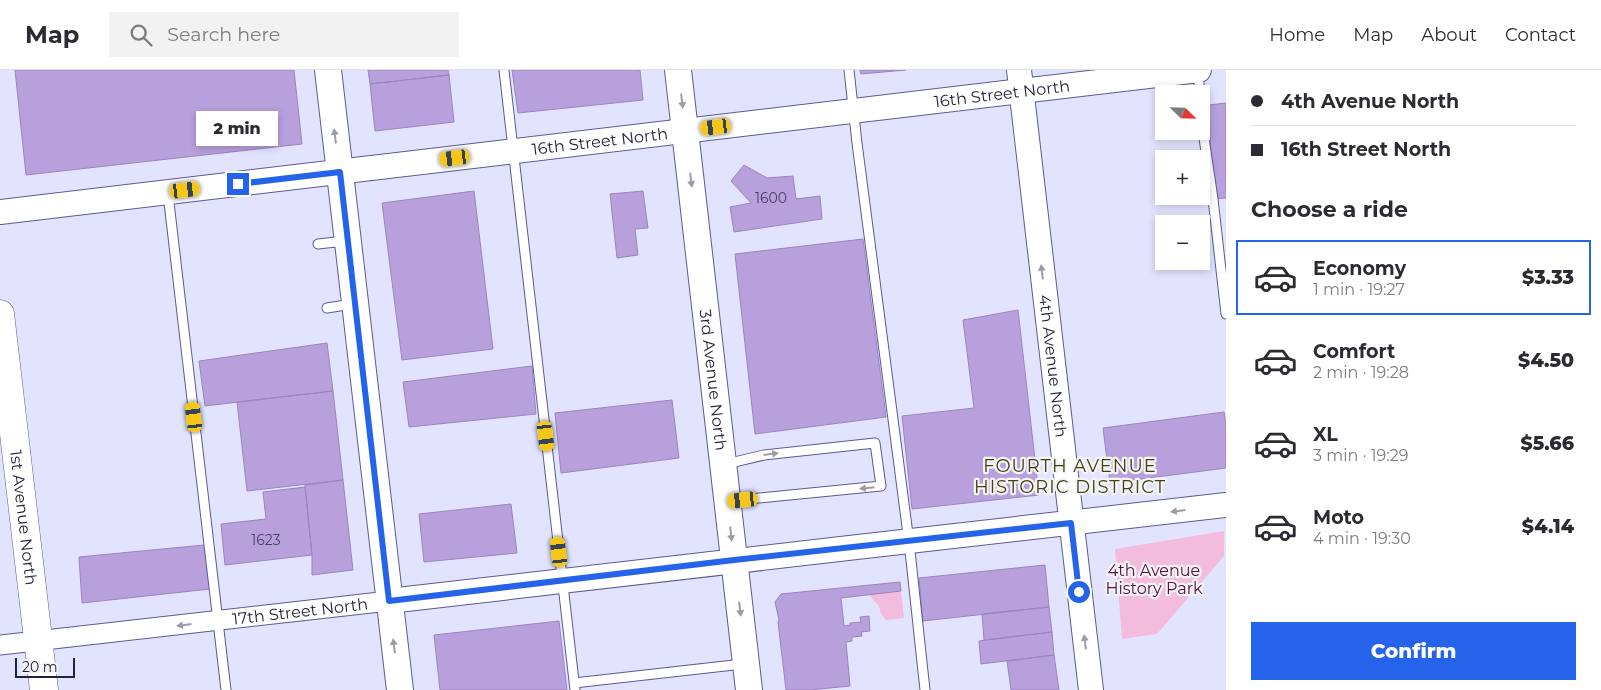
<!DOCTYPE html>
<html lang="en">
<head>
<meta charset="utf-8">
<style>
	:root { --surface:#fff; --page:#f2f2f3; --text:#2b2b33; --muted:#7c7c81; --line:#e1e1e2; --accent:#2563eb }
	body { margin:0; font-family:Montserrat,sans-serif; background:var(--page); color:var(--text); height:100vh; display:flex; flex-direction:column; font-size:19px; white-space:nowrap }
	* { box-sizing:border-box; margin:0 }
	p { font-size:16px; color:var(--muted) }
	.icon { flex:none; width:28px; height:28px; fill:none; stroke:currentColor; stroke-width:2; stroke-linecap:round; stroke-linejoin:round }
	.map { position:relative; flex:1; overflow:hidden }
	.side { display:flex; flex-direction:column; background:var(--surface); width:375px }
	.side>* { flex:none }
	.hud { display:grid; align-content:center; height:110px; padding:0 25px; background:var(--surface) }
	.needle { width:32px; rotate:113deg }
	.controls { position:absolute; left:1155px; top:15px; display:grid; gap:10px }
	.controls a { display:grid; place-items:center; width:55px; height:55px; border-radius:0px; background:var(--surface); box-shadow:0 2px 8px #0003; font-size:25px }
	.scale { position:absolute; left:15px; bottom:12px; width:60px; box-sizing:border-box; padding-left:5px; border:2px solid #23243c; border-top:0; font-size:14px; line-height:18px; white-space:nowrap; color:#23243c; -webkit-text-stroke:4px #f4f4f4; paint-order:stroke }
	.end { position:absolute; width:22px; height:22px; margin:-11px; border:6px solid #2563eb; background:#fff; box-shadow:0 0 0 2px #fff }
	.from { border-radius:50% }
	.bubble { position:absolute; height:35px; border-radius:0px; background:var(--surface); box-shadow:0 2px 8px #0003; font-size:16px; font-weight:800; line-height:35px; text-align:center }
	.car { position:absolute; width:15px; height:30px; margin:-15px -8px; border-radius:6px; box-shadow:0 0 4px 1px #0007; background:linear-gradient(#f5c518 24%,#345 0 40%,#f5c518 0 76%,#345 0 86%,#f5c518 0) }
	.hud b { display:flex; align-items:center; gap:18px; height:48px; font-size:19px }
	.hud b+b { border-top:1px solid var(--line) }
	.hud i { width:12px; height:12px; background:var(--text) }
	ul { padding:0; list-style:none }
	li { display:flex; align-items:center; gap:15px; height:75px; margin:0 10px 8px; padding:0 15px; border:2px solid transparent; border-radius:0px }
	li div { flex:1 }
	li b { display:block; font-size:19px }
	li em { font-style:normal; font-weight:800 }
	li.on { border-color:var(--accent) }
	li>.icon { width:45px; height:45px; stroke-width:1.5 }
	h2 { padding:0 25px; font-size:22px; line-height:60px }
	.cta { display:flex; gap:10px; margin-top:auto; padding:10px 25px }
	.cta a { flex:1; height:58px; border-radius:0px; background:var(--accent); color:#fff; font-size:20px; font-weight:800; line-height:58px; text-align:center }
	header { display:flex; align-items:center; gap:30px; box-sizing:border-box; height:70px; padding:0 25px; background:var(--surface); border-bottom:1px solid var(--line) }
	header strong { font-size:24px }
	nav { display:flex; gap:28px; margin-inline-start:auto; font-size:18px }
	.search { width:350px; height:45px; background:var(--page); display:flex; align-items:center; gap:12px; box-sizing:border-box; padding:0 18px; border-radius:0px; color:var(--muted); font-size:19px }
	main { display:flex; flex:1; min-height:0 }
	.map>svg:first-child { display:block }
</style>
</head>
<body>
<header>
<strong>Map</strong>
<div class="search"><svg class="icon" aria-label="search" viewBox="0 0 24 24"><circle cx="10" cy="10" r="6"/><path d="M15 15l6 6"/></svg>Search here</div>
<nav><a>Home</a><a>Map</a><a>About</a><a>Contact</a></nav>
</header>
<main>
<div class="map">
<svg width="1226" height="620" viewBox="0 0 1226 620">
	<rect width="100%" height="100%" fill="#e2e4ff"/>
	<path fill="#f3bcdd" d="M1224,461V486L1157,564L1122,569L1115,479Z
		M901,521L904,548L886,550L881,544L879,536L869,525Z"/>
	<path fill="#b7a0dc" stroke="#9b84bf" d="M15,0H294L302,74L26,105Z
		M368,0H448L449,5L370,14Z
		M512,0H640L643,30L518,43Z
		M860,0H906L861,4Z
		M449,5L454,52L375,61L370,14Z
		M1226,33V128L1213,129L1209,35Z
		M744,95L767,108L793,106L796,129L820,126L822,149L734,162L730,137L751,133L731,111Z
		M474,121L493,279L402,290L382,133Z
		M643,121L648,158L635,159L638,185L617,188L610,124Z
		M863,169L886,347L755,364L735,184Z
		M1018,240L1039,425L912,439L902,346L974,338L963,250Z
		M327,273L333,321L205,336L199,291Z
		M532,296L536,344L409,357L403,312Z
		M333,321L343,410L247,421L237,332Z
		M672,330L679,388L561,403L555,343Z
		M1224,342L1226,354V398L1110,413L1103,358Z
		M343,410L353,500L312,505V485L305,415Z
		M305,417L312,485L225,495L221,454L266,449L263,422Z
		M511,434L517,483L424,492L419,444Z
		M204,475L210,519L82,533L79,487Z
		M1045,495L1049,537L923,551L919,508Z
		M900,512L901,521L841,528L844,556L850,555V553L861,552L860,547L869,546L870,561L861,562L862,566L852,567V571L846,572L850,616L810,620H786L778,552L779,550L775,532L781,524Z
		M1049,537L1052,562L984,570L982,544Z
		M559,551L567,620H440L434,565Z
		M1052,562L1054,585L981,594L979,571Z
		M1054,585L1059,620H1011L1007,591Z"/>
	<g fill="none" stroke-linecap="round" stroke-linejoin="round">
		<defs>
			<path id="service" d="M504,0L575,620
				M849,0L857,73L909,472L925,620
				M1199,2V24
				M1201,48L1213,129L1226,244
				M168,124L226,620
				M318,174L345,171
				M327,238L352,234
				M726,394L764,385L875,373L881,416L729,431
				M574,613L743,594"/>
			<g id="minor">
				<path id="s1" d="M0,575L389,531"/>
			</g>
			<g id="tertiary">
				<path id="s2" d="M1019,0L1091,620"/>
				<path id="s3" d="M0,142L1199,0"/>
				<path d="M389,531C668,497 947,468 1226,435"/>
			</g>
			<g id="secondary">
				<path d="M328,0L400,620"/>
				<path id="s4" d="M678,0L749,620"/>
			</g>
			<g id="primary">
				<path id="s5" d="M0,244L44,620"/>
			</g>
		</defs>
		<use href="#service" stroke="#5a5a93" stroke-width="11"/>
		<use href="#minor" stroke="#5a5a93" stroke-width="21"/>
		<use href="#tertiary" stroke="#5a5a93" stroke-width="26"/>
		<use href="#secondary" stroke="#5a5a93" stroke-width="28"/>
		<use href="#primary" stroke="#5a5a93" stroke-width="29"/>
		<use href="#service" stroke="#fff" stroke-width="9"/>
		<use href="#minor" stroke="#fff" stroke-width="19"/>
		<use href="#tertiary" stroke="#fff" stroke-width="24"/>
		<use href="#secondary" stroke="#fff" stroke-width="26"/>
		<use href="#primary" stroke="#fff" stroke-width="28"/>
	</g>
	<defs><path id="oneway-solid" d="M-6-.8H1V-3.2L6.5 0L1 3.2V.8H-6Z" transform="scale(1.25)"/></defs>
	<g fill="#9c9ca7">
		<use href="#oneway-solid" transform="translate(682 31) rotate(83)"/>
		<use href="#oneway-solid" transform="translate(335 66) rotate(-97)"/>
		<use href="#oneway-solid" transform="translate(691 110) rotate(83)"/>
		<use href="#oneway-solid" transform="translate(1042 202) rotate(-97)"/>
		<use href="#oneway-solid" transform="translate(771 384) rotate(-7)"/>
		<use href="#oneway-solid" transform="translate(867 418) rotate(174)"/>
		<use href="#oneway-solid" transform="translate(1178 441) rotate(173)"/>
		<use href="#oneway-solid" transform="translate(731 464) rotate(84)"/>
		<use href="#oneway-solid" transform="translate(740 539) rotate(83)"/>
		<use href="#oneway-solid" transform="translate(184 555) rotate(173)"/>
		<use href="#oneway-solid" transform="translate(1085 572) rotate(-97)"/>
		<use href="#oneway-solid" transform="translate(394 576) rotate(-97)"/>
	</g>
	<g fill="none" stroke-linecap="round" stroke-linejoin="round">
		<path stroke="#2563eb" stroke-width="6" d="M238,114L340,102L389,531L734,490L1071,453L1079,522"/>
	</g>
	<g text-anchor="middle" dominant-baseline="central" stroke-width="4.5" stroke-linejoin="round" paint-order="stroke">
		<g font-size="14" fill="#484364">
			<text x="771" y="128">1600</text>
			<text x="266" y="470">1623</text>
		</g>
		<g font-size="16" fill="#23243c" stroke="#f4f4f4">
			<text stroke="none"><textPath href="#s3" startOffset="1009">16th Street North</textPath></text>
			<text stroke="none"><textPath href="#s3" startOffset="604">16th Street North</textPath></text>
			<text stroke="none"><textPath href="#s2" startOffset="298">4th Avenue North</textPath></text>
			<text stroke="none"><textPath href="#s4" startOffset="312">3rd Avenue North</textPath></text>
			<text stroke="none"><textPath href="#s5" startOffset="205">1st Avenue North</textPath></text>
			<text stroke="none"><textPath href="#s1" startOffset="302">17th Street North</textPath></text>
		</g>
		<g font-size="16" fill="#570e43" stroke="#f4f4f4">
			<text x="1154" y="500">4th Avenue<tspan x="1154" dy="18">History Park</tspan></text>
		</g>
		<g font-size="18" letter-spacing="1" fill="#443f15" stroke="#f4f4f4">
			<text x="1070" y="396">FOURTH AVENUE<tspan x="1070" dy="21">HISTORIC DISTRICT</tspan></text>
		</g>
	</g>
</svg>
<div class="controls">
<a><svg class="needle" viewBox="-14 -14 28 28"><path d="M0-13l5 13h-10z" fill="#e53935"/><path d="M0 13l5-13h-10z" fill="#7c7c81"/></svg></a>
<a>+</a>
<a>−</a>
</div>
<div class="scale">20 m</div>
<i class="end from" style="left:1079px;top:522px"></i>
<i class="end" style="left:238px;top:114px"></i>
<div class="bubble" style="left:196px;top:41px;width:82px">2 min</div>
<i class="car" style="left:716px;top:57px;rotate:263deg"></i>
<i class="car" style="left:455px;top:88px;rotate:263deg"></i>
<i class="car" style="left:185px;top:120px;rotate:83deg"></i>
<i class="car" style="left:194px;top:347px;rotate:353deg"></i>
<i class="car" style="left:546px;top:366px;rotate:173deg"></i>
<i class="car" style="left:743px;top:430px;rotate:264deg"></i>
<i class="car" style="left:559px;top:482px;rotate:353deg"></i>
</div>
<section class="side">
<div class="hud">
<b><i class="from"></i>4th Avenue North</b>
<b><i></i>16th Street North</b>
</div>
<h2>Choose a ride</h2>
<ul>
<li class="on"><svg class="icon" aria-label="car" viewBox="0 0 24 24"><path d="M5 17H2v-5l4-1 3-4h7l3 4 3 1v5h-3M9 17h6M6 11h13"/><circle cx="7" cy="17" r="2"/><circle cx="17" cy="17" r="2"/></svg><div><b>Economy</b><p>1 min · 19:27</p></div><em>$3.33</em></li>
<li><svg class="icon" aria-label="car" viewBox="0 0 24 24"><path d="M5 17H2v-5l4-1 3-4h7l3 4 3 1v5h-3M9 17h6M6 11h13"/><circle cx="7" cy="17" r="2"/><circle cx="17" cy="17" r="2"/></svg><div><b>Comfort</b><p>2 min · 19:28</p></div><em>$4.50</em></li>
<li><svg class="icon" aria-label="car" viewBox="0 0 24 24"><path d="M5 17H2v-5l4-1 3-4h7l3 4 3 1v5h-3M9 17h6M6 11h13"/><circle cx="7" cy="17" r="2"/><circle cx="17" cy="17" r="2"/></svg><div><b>XL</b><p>3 min · 19:29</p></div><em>$5.66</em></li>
<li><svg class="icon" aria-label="car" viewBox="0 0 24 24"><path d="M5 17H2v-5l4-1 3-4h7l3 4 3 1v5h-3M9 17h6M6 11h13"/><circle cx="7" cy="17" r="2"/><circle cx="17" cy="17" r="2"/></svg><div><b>Moto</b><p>4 min · 19:30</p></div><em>$4.14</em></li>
</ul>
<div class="cta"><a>Confirm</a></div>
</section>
</main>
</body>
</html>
